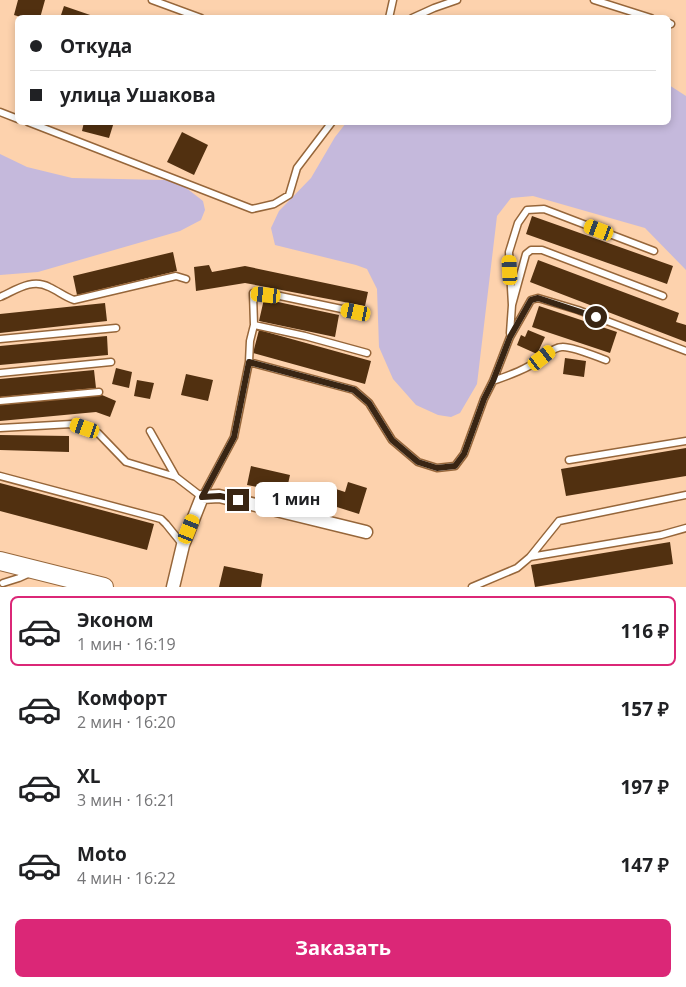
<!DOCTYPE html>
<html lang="ru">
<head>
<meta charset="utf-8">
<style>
	:root { --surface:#fff; --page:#f2f2f2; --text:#202124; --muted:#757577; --line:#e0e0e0; --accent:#db2777 }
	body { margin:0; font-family:"Open Sans",sans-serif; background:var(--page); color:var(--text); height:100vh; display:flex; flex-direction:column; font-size:19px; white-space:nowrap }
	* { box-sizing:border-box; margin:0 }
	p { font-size:16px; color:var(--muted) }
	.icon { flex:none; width:28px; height:28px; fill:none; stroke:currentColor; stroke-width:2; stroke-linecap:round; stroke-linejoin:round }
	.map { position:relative; height:587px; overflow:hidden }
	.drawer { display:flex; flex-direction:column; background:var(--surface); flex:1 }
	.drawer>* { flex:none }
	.top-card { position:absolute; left:15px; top:15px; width:656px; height:110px; border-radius:8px; box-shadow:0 2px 8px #0003; display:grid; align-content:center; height:110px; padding:0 15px; background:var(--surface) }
	.end { position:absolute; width:22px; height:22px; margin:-11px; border:6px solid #392513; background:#fff; box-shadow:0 0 0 2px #fff }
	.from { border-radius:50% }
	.bubble { position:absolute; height:35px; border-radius:8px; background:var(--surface); box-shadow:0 2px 8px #0003; font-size:16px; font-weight:700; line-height:35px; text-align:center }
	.car { position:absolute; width:15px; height:30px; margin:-15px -8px; border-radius:6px; box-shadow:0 0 4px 1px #0007; background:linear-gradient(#f5c518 24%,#345 0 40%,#f5c518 0 76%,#345 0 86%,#f5c518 0) }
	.top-card b { display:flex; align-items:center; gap:18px; height:48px; font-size:19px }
	.top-card b+b { border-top:1px solid var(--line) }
	.top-card i { width:12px; height:12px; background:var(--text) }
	ul { padding:9px 0 0; list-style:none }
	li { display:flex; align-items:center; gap:15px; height:70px; margin:0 10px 8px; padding:0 5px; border:2px solid transparent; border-radius:8px }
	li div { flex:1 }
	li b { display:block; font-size:19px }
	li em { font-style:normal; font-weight:700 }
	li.selected { border-color:var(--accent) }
	li>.icon { width:45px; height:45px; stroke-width:1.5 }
	.primary-button { display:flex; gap:10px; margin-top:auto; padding:10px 15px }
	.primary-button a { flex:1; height:58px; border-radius:8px; background:var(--accent); color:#fff; font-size:20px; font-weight:700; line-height:58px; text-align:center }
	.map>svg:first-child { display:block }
</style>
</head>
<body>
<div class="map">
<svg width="686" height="587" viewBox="0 0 686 587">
	<rect width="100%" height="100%" fill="#fdd2ad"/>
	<path fill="#c5b9dc" d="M669,85L686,96V270L645,228L533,196L511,198L497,216L477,384L460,413L451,417L438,415L416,405L393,379L379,347L377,289L367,269L356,265L275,245L271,228L279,211L311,178L335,137L346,123L669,122Z
		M0,154L27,167L72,178L165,180L185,187L203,201L205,210L201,220L180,231L38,272L0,275Z"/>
	<path fill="#513010" d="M18,0H45L40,18H24L14,15Z
		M64,6L96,17L95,18H60Z
		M84,122H114L109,138L82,131Z
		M182,132L208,145L194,175L167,162Z
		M532,216L673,266L667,284L526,234Z
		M173,252L177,271L77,295L73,276Z
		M538,260L679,313L676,322L686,325V342L530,282Z
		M209,265L212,272L245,266L368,292L365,306L245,283L196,291L194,267Z
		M264,299L339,315L335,337L259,321Z
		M105,303L107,321L0,333V314Z
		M539,306L617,332L610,353L532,327Z
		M259,330L371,361L365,384L253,353Z
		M528,330L545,337L537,354L517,345L521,335L525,337Z
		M107,336L108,355L0,365V346Z
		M565,358L586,361L584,377L563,374Z
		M116,368L132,372L129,388L112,384Z
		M94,370L96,388L0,397V379Z
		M186,374L213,380L208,401L181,395Z
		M137,380L154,383L150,399L134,396Z
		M102,395L116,401L110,417L96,412L0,421V405Z
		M0,435L69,436V452L0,450Z
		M686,448V476L566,496L561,469Z
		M251,466L290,475L286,493L247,485Z
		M348,482L367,488L359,514L321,502L327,486L345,492Z
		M0,483L154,524L147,550L0,511Z
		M670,542L673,564L535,587L531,565Z
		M224,566L263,574L261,587H219Z"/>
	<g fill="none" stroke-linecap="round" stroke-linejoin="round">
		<defs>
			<path id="lane" d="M152,0L201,18
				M594,0L651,18
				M389,18L393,0
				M412,18L434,8L457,0
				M669,23L671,24
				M0,112L18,119
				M28,122L252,209L274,204L289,195L297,168L332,122
				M0,297C16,290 32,278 49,287C58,291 65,297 74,300L176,276L186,279
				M512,305L509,252L518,223L527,210L544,209L654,251
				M254,325L305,336L367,353
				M510,333L512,305L526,254L531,250H542L663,296
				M0,339L116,328
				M249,362L354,390L369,403L392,440L418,462L437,468L455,466L464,454L484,399L493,381C510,375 527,369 542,358C548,354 554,347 562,347C572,346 595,356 606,360
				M0,373L111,362
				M493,381L510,337L531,300L538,298L578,310L686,351
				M0,401L99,392
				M0,428L72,424L98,433L126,462L176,477L202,497L234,437L249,362L250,341L254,325L253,293L280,296L356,312
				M150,431L176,477
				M569,460L686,441
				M0,476L161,519L166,524L183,545
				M530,557L661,535L686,528
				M3,583L19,578L30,573
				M472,587L517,568L530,557L559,521L686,495"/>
			<path id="street" d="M173,587L183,545L202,497L219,496L366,532"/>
			<path id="secondary" d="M0,561L104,587"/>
		</defs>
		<use href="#lane" stroke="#96663a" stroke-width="9"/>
		<use href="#street" stroke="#96663a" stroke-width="15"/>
		<use href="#secondary" stroke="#96663a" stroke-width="20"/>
		<use href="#lane" stroke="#fff" stroke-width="6"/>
		<use href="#street" stroke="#fff" stroke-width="12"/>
		<use href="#secondary" stroke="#fff" stroke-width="18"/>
	</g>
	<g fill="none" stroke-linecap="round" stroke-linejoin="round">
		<path stroke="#392513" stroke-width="6" d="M238,500L220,496L202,497L234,437L249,362L354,390L369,403L392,440L418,462L437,468L455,466L464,454L484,399L493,381L510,337L531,300L538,298L596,317"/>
	</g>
</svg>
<i class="end from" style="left:596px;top:317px"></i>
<i class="end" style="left:238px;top:500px"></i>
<div class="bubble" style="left:255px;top:482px;width:82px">1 мин</div>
<i class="car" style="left:599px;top:230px;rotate:291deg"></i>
<i class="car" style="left:510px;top:270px;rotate:357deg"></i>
<i class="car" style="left:266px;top:295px;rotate:276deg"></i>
<i class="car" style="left:356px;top:312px;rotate:282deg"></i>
<i class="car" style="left:542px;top:358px;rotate:52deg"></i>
<i class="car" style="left:85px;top:428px;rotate:289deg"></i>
<i class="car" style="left:189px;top:529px;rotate:22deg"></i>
<div class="top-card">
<b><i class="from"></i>Откуда</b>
<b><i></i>улица Ушакова</b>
</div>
</div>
<section class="drawer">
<ul>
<li class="selected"><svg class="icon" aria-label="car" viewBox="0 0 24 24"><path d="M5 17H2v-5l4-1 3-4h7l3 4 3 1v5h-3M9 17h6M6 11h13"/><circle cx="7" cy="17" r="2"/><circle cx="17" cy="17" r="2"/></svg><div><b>Эконом</b><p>1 мин · 16:19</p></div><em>116 ₽</em></li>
<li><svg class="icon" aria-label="car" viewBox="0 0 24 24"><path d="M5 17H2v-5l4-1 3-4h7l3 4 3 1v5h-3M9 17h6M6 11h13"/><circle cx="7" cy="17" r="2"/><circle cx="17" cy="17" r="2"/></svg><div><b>Комфорт</b><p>2 мин · 16:20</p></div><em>157 ₽</em></li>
<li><svg class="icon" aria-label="car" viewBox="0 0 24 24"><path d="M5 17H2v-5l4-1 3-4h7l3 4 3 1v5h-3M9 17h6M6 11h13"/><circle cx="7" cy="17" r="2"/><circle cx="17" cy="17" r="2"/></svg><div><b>XL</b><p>3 мин · 16:21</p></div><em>197 ₽</em></li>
<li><svg class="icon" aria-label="car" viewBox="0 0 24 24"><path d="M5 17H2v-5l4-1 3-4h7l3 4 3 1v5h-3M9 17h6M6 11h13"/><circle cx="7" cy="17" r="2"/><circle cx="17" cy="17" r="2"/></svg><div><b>Moto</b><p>4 мин · 16:22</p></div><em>147 ₽</em></li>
</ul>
<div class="primary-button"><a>Заказать</a></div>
</section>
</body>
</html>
